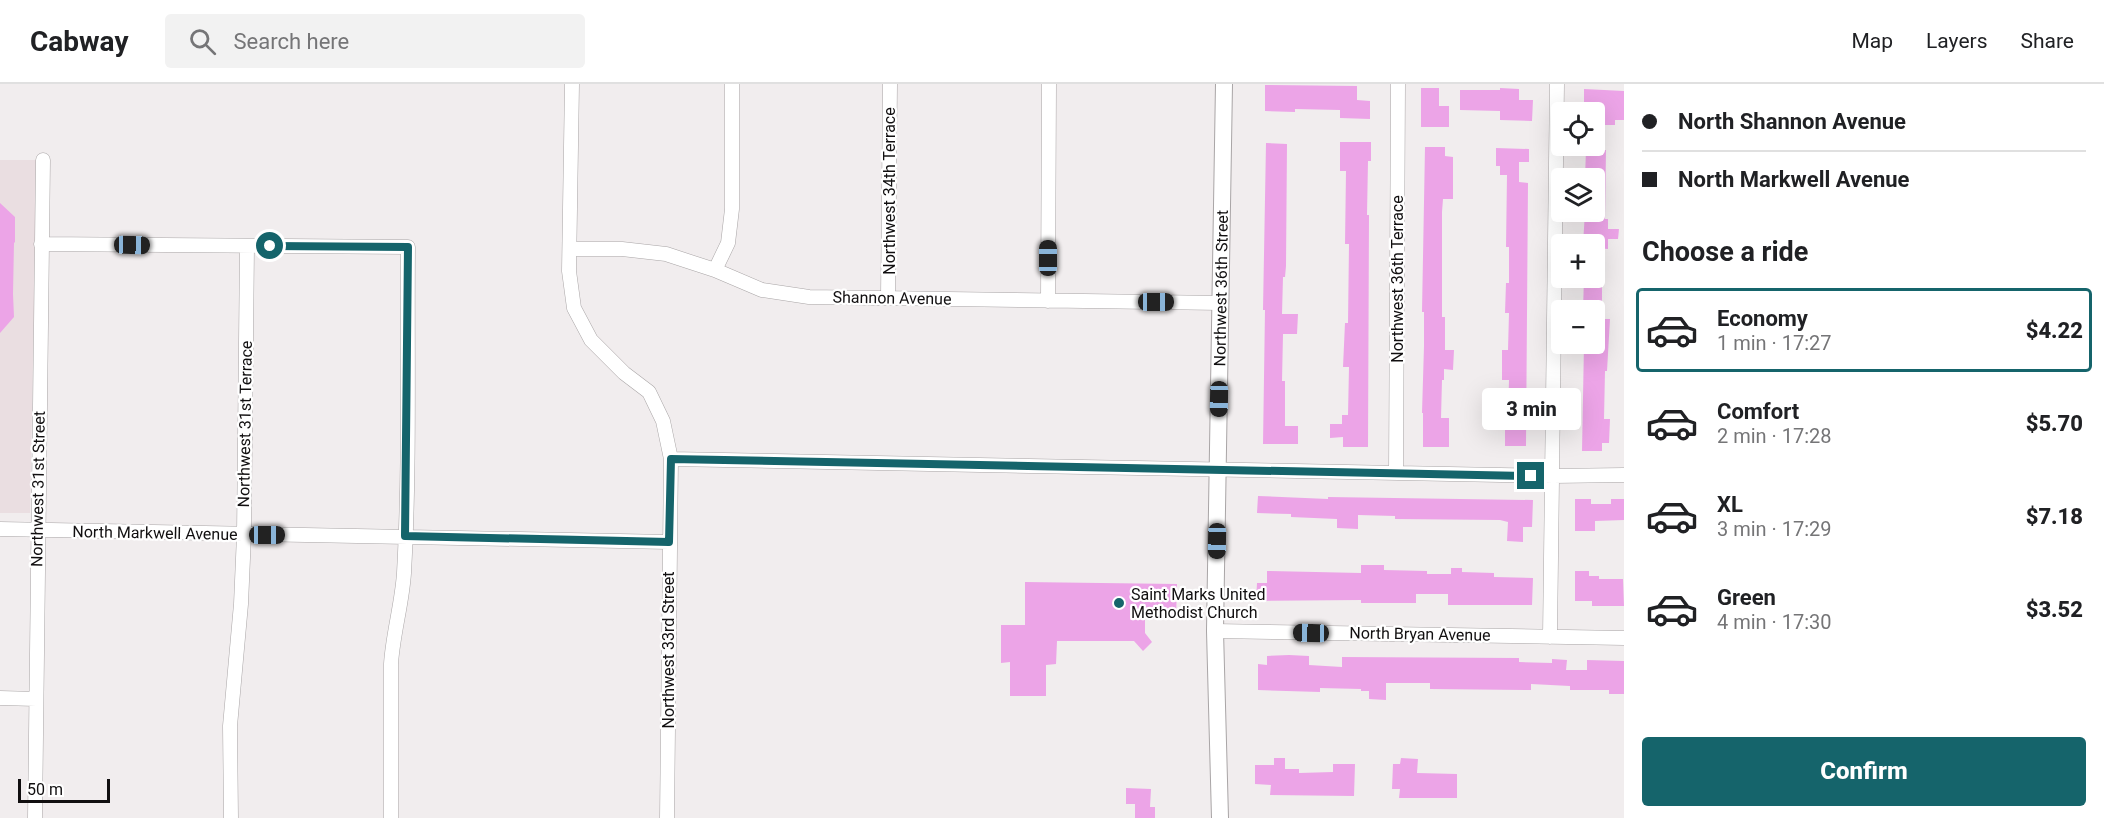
<!DOCTYPE html>
<html lang="en">
<head>
<meta charset="utf-8">
<style>
	:root { --surface:#fff; --page:#f2f2f2; --text:#202124; --muted:#757577; --line:#e0e0e0; --accent:#15646b }
	body { margin:0; font-family:Roboto,sans-serif; background:var(--page); color:var(--text); height:100vh; display:flex; flex-direction:column; font-size:22px; white-space:nowrap }
	* { box-sizing:border-box; margin:0 }
	p { font-size:20px; color:var(--muted) }
	.icon { flex:none; width:33px; height:33px; fill:none; stroke:currentColor; stroke-width:2; stroke-linecap:round; stroke-linejoin:round }
	.map { position:relative; flex:1; overflow:hidden }
	.sheet { display:flex; flex-direction:column; background:var(--surface); width:480px }
	.sheet>* { flex:none }
	.top-card { display:grid; align-content:center; height:132px; padding:0 18px; background:var(--surface) }
	.controls { position:absolute; left:1551px; top:18px; display:grid; gap:12px }
	.controls a { display:grid; place-items:center; width:54px; height:54px; border-radius:6px; background:var(--surface); box-shadow:0 6px 24px #0002; font-size:30px }
	.scale { position:absolute; left:18px; bottom:15px; width:92px; box-sizing:border-box; padding-left:6px; border:3px solid #110f10; border-top:0; font-size:16px; line-height:21px; white-space:nowrap; color:#110f10; -webkit-text-stroke:4px #fff; paint-order:stroke }
	.end { position:absolute; width:27px; height:27px; margin:-14px; border:8px solid #15646b; background:#fff; box-shadow:0 0 0 3px #fff }
	.from { border-radius:50% }
	.bubble { position:absolute; height:42px; border-radius:6px; background:var(--surface); box-shadow:0 6px 24px #0002; font-size:20px; font-weight:800; line-height:42px; text-align:center }
	.car { position:absolute; width:18px; height:36px; margin:-18px -9px; border-radius:8px; box-shadow:0 0 4px 2px #0007; background:linear-gradient(#222 24%,#8ab4d8 0 40%,#222 0 76%,#8ab4d8 0 86%,#222 0) }
	.top-card b { display:flex; align-items:center; gap:21px; height:57px; font-size:22px }
	.top-card b+b { border-top:2px solid var(--line) }
	.top-card i { width:15px; height:15px; background:var(--text) }
	ul { padding:0; list-style:none }
	li { display:flex; align-items:center; gap:18px; height:84px; margin:0 12px 9px; padding:0 6px; border:3px solid transparent; border-radius:6px }
	li div { flex:1 }
	li b { display:block; font-size:22px }
	li em { font-style:normal; font-weight:800 }
	li.on { border-color:var(--accent) }
	li>.icon { width:54px; height:54px; stroke-width:1.5 }
	h2 { padding:0 18px; font-size:27px; line-height:72px }
	.primary-button { display:flex; gap:12px; margin-top:auto; padding:12px 18px }
	.primary-button a { flex:1; height:69px; border-radius:6px; background:var(--accent); color:#fff; font-size:24px; font-weight:800; line-height:69px; text-align:center }
	header { display:flex; align-items:center; gap:36px; box-sizing:border-box; height:84px; padding:0 30px; background:var(--surface); border-bottom:2px solid var(--line) }
	header strong { font-size:28px }
	nav { display:flex; gap:33px; margin-inline-start:auto; font-size:21px }
	.search { width:420px; height:54px; background:var(--page); display:flex; align-items:center; gap:15px; box-sizing:border-box; padding:0 21px; border-radius:6px; color:var(--muted); font-size:22px }
	main { display:flex; flex:1; min-height:0 }
	.map>svg:first-child { display:block }
</style>
</head>
<body>
<header>
<strong>Cabway</strong>
<div class="search"><svg class="icon" aria-label="search" viewBox="0 0 24 24"><circle cx="10" cy="10" r="6"/><path d="M15 15l6 6"/></svg>Search here</div>
<nav><a>Map</a><a>Layers</a><a>Share</a></nav>
</header>
<main>
<div class="map">
<svg width="1624" height="734" viewBox="0 0 1624 734">
	<rect width="100%" height="100%" fill="#f1edee"/>
	<path fill="#eadee1" d="M0,76H37L30,429H0Z"/>
	<path fill="#eca4e7" d="M1265,1L1357,2V16L1370,17V35L1340,34V26L1295,25V28L1265,27Z
		M1421,4H1439V22H1449V43H1421Z
		M1500,4L1519,5V16H1533L1532,37L1500,36V27L1460,26V6H1500Z
		M1584,5L1624,7V36H1615V41H1594V28H1584Z
		M1340,58H1371V77H1368L1367,131H1369L1368,363H1343V353L1330,354V340H1342V331H1348L1349,283H1343L1345,239H1348L1349,160H1345L1346,87H1340Z
		M1266,59L1287,60L1286,182L1285,193H1283L1282,230H1298L1297,250H1283L1282,297H1285V342H1298V360H1263L1265,226H1263Z
		M1425,63H1445V72L1453,73V115H1443L1442,128V233H1445V266H1454L1453,286L1444,285V296H1442L1441,334H1449V363H1423V329H1422L1424,262V228H1422Z
		M1496,64L1529,65V78H1519V98L1528,99L1526,362H1505V333L1508,334L1509,296H1502V266H1508L1509,229H1505L1506,199H1509V163H1506L1507,91H1500V82H1496Z
		M1586,65L1606,66L1605,135H1608V145H1619L1618,155H1608V165L1594,164V160H1583L1585,128H1594V94H1585Z
		M0,119L15,133V158L14,159L13,210L14,233L0,249Z
		M1584,194H1602V226H1583Z
		M1594,235H1610L1607,287H1605L1604,335H1610L1609,359H1602V367H1582L1584,260H1594Z
		M1258,412L1328,415V413L1533,416L1532,443H1523V458L1507,457L1508,438L1500,436L1395,435V432L1358,431V445L1337,444V435L1291,433V430L1257,429Z
		M1575,415H1591V420H1611V415H1624V436L1595,437V447H1575Z
		M1361,481H1384V486L1427,487V490H1451V484H1462V488L1494,489V493L1533,494L1532,521H1448V510H1416V519H1361V516L1256,517L1257,499H1267V487L1361,489Z
		M1575,487H1589V492H1599V495H1623L1624,522H1592V517H1575Z
		M1025,498L1177,500L1176,535H1145V549L1152,558L1143,567L1134,557H1057L1056,580L1046,581V612H1010V578L1001,579V541H1025Z
		M1289,571L1309,572V581L1342,583V573L1519,574V578L1552,579V575L1567,576L1566,586H1587V576L1624,577V610H1609V606H1570V602L1531,600V606L1430,605V599H1386V616L1369,615V607H1361V605L1320,604V608L1258,606V580L1267,581V572Z
		M1274,674H1285V685H1299V689L1333,688V680H1355L1354,712L1270,711L1271,701L1255,700V681H1274Z
		M1401,674L1418,675L1417,689L1457,690V714H1399L1400,705H1392L1393,680H1400Z
		M1126,704L1151,705L1150,723H1155V734H1135V720H1126Z"/>
	<g fill="none" stroke-linecap="round" stroke-linejoin="round">
		<defs>
			<path id="minor" d="M572,0L569,187L574,224L591,256L624,289L649,308L663,337L671,375L667,734
				M41,160L408,163C407,272 410,381 404,489C402,520 393,549 391,580V734
				M571,165H622L666,170L715,186L762,206L809,213L1221,219
				M715,186L728,159L732,125V0
				M888,214L890,0
				M1048,217L1049,0
				M671,375L1553,392L1624,391
				M1396,389L1398,0
				M0,445L669,458
				M1215,547L1624,554
				M1550,553L1557,0
				M0,614L36,615
				M35,734L43,76
				M231,734L230,642L241,520L244,451L247,162"/>
			<g id="tertiary">
				<path id="s1" d="M1220,734L1215,547L1224,0"/>
			</g>
		</defs>
		<use href="#minor" stroke="#a9a5a6" stroke-width="15"/>
		<use href="#tertiary" stroke="#a9a5a6" stroke-width="18"/>
		<use href="#minor" stroke="#fff" stroke-width="14"/>
		<use href="#tertiary" stroke="#fff" stroke-width="16"/>
	</g>
	<g fill="none" stroke-linecap="round" stroke-linejoin="round">
		<path stroke="#15646b" stroke-width="8" d="M270,162L408,163L405,452L669,458L671,375L1531,392"/>
	</g>
	<circle fill="#15646b" stroke="#fff" stroke-width="2" cx="1119" cy="519" r="6"/>
	<g text-anchor="middle" dominant-baseline="central" stroke-width="4.5" stroke-linejoin="round" paint-order="stroke">
		<g font-size="16" fill="#110f10" stroke="#fff">
			<text transform="translate(889 107) rotate(-90)">Northwest 34th Terrace</text>
			<text transform="translate(1397 195) rotate(-90)">Northwest 36th Terrace</text>
			<text stroke="none"><textPath href="#s1" startOffset="530">Northwest 36th Street</textPath></text>
			<text transform="translate(892 214) rotate(1)">Shannon Avenue</text>
			<text transform="translate(245 340) rotate(-89)">Northwest 31st Terrace</text>
			<text transform="translate(38 405) rotate(-89)">Northwest 31st Street</text>
			<text transform="translate(155 449) rotate(1)">North Markwell Avenue</text>
			<text transform="translate(1420 550) rotate(1)">North Bryan Avenue</text>
			<text transform="translate(668 566) rotate(-90)">Northwest 33rd Street</text>
		</g>
		<g font-size="16" fill="#110f10" stroke="#fff" text-anchor="start">
			<text x="1131" y="510">Saint Marks United<tspan x="1131" dy="18">Methodist Church</tspan></text>
		</g>
	</g>
</svg>
<div class="controls">
<a><svg class="icon" aria-label="locate" viewBox="0 0 24 24"><circle cx="12" cy="12" r="6"/><path d="M12 2v4M12 18v4M2 12h4M18 12h4"/></svg></a>
<a><svg class="icon" aria-label="layers" viewBox="0 0 24 24"><path d="M12 4l9 5-9 5-9-5zM3 14l9 5 9-5"/></svg></a>
<a>+</a>
<a>−</a>
</div>
<div class="scale">50 m</div>
<i class="end from" style="left:270px;top:162px"></i>
<i class="end" style="left:1531px;top:392px"></i>
<div class="bubble" style="left:1482px;top:304px;width:99px">3 min</div>
<i class="car" style="left:132px;top:161px;rotate:91deg"></i>
<i class="car" style="left:1048px;top:174px;rotate:0deg"></i>
<i class="car" style="left:1156px;top:218px;rotate:90deg"></i>
<i class="car" style="left:1219px;top:315px;rotate:181deg"></i>
<i class="car" style="left:267px;top:451px;rotate:90deg"></i>
<i class="car" style="left:1217px;top:457px;rotate:181deg"></i>
<i class="car" style="left:1311px;top:549px;rotate:271deg"></i>
</div>
<section class="sheet">
<div class="top-card">
<b><i class="from"></i>North Shannon Avenue</b>
<b><i></i>North Markwell Avenue</b>
</div>
<h2>Choose a ride</h2>
<ul>
<li class="on"><svg class="icon" aria-label="car" viewBox="0 0 24 24"><path d="M5 17H2v-5l4-1 3-4h7l3 4 3 1v5h-3M9 17h6M6 11h13"/><circle cx="7" cy="17" r="2"/><circle cx="17" cy="17" r="2"/></svg><div><b>Economy</b><p>1 min · 17:27</p></div><em>$4.22</em></li>
<li><svg class="icon" aria-label="car" viewBox="0 0 24 24"><path d="M5 17H2v-5l4-1 3-4h7l3 4 3 1v5h-3M9 17h6M6 11h13"/><circle cx="7" cy="17" r="2"/><circle cx="17" cy="17" r="2"/></svg><div><b>Comfort</b><p>2 min · 17:28</p></div><em>$5.70</em></li>
<li><svg class="icon" aria-label="car" viewBox="0 0 24 24"><path d="M5 17H2v-5l4-1 3-4h7l3 4 3 1v5h-3M9 17h6M6 11h13"/><circle cx="7" cy="17" r="2"/><circle cx="17" cy="17" r="2"/></svg><div><b>XL</b><p>3 min · 17:29</p></div><em>$7.18</em></li>
<li><svg class="icon" aria-label="car" viewBox="0 0 24 24"><path d="M5 17H2v-5l4-1 3-4h7l3 4 3 1v5h-3M9 17h6M6 11h13"/><circle cx="7" cy="17" r="2"/><circle cx="17" cy="17" r="2"/></svg><div><b>Green</b><p>4 min · 17:30</p></div><em>$3.52</em></li>
</ul>
<div class="primary-button"><a>Confirm</a></div>
</section>
</main>
</body>
</html>
